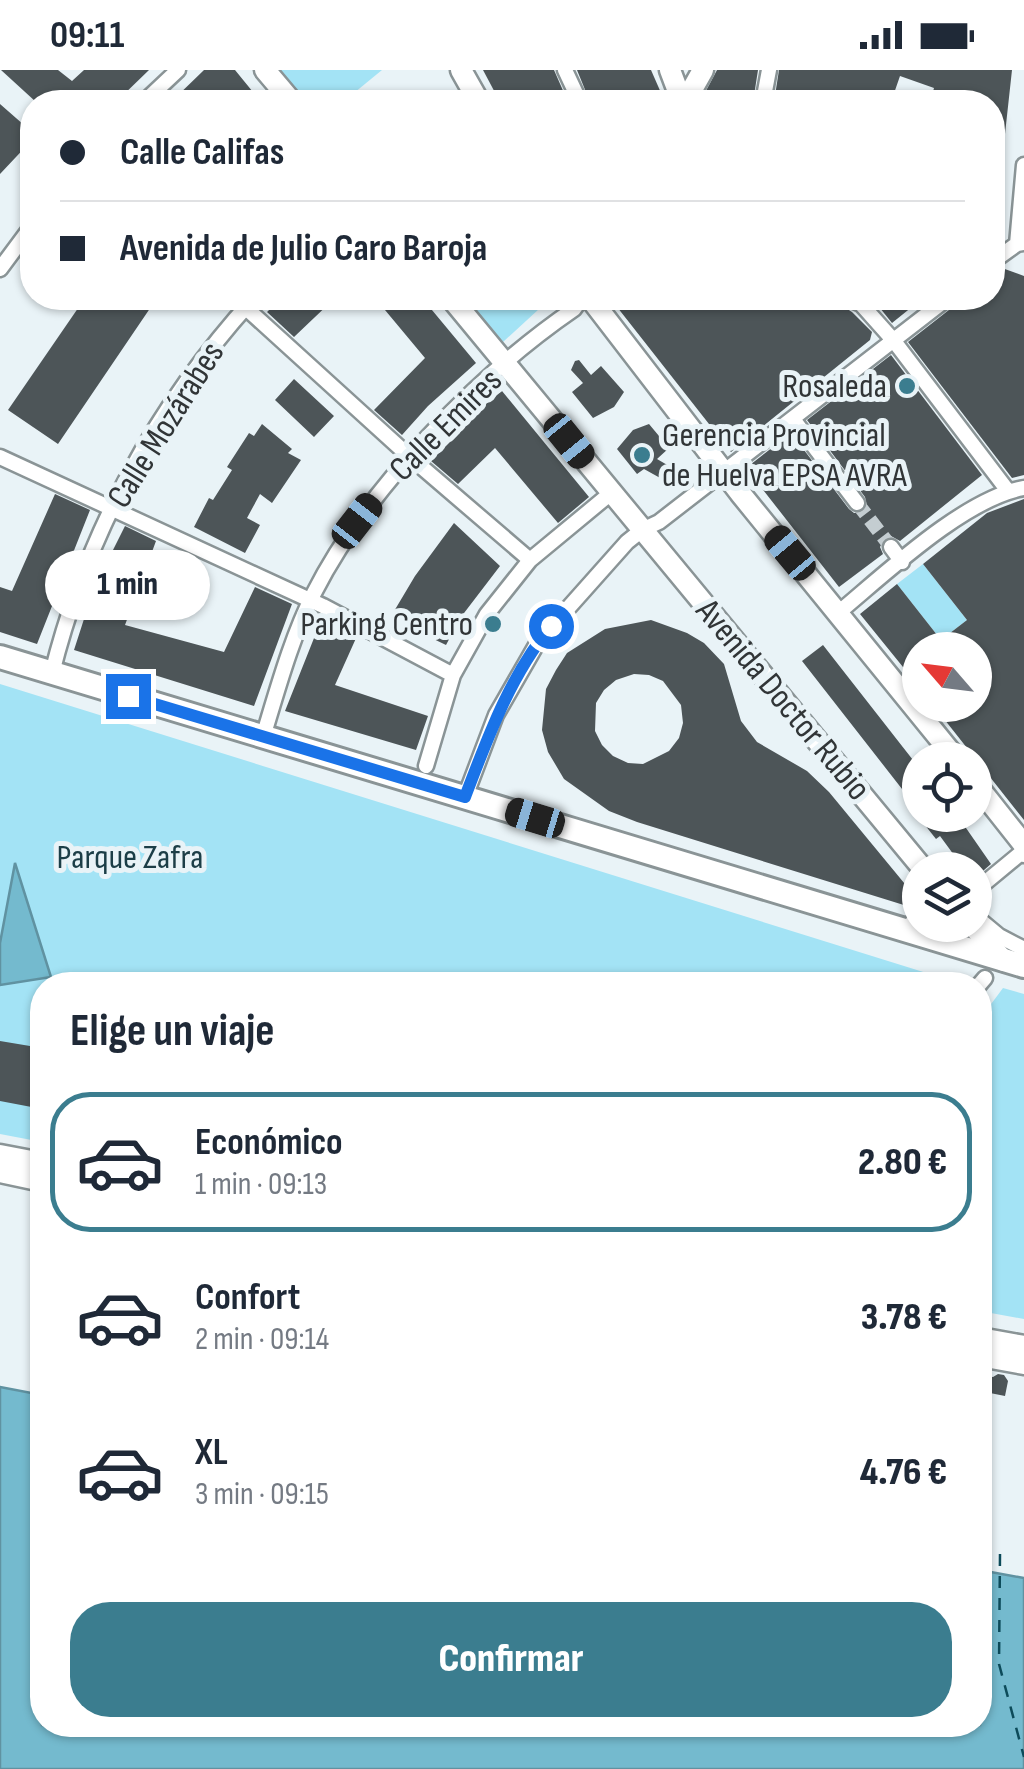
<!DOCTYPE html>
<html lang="es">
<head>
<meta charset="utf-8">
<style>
	:root { --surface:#fff; --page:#f2f2f3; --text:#1f2937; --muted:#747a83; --line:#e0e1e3; --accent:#3b7d8f }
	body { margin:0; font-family:"Sofia Sans Condensed",sans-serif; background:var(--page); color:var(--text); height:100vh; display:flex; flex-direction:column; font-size:38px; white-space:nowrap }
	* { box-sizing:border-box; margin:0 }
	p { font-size:32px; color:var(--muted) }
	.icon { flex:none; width:55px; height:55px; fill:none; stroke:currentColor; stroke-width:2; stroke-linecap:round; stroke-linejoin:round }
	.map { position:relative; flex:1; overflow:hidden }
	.sheet { position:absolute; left:30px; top:902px; width:962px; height:765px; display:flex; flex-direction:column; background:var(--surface); border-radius:40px; box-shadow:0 2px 8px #0004 }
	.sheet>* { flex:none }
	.banner { position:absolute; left:20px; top:20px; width:985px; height:220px; border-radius:40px; box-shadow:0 2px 8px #0004; display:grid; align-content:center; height:220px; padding:0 40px; background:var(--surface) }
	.needle { width:65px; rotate:298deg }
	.buttons { position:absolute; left:902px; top:562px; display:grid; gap:20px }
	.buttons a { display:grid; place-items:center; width:90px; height:90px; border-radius:50%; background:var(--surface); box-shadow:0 2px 8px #0004; font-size:50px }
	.end { position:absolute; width:45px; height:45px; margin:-22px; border:12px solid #1a73e8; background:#fff; box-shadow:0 0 0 5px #fff }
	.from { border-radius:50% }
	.bubble { position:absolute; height:70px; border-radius:35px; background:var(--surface); box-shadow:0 2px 8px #0004; font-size:32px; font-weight:800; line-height:70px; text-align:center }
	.car { position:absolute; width:30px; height:60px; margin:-30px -15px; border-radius:12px; box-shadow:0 0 8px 2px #0007; background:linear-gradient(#222 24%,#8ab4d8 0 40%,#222 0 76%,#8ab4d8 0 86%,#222 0) }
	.banner b { display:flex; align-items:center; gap:35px; height:95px; font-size:38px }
	.banner b+b { border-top:2px solid var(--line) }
	.banner i { width:25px; height:25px; background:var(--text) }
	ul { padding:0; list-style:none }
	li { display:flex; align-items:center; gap:30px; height:140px; margin:0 20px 15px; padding:0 20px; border:5px solid transparent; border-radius:40px }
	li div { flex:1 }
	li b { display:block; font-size:38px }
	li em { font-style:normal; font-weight:800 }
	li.current { border-color:var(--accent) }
	li>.icon { width:90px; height:90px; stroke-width:1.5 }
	h2 { padding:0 40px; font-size:45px; line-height:120px }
	.cta { display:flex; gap:20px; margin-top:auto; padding:20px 40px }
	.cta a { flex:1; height:115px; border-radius:40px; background:var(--accent); color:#fff; font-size:40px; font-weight:800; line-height:115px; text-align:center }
	.status { display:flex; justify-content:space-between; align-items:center; height:70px; padding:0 50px; background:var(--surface); direction:ltr }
	.status svg { height:28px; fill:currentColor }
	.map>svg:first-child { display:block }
</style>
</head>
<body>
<div class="status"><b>09:11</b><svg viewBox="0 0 49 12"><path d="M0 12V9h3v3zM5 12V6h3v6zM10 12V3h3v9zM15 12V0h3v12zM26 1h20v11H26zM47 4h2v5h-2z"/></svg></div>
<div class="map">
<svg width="1024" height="1699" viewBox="0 0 1024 1699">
	<rect width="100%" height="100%" fill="#e9f3f7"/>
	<path fill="#a3e3f5" d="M280,0H382L343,32H306Z
		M466,228H551L503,272Z
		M923,494L967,550L941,570L897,514Z
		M0,614L949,910L946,915H42V1072L0,1064Z
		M1003,918L1024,924V1249L980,1241V949Z"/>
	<path fill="#74bace" stroke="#6092a1" stroke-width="2.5" d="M15,793L51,907L0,915V873Z
		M0,1317L42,1325V1655H980V1500L1024,1508V1699H0Z"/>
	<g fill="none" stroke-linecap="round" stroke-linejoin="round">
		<path stroke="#0d4b5a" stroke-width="2.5" stroke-dasharray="12 10" stroke-linecap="butt" d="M1000,1484L999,1594L1024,1687"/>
	</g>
	<path fill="#4d5558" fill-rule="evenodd" d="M1,0H58L72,11L84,0H149L116,32H36Z
		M204,0H235L261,32H171Z
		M483,0H554L568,32H500Z
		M577,0H651L665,32H590Z
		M717,0H758L753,32H700Z
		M779,0H1012L1004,73L992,74V32H930L934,18L900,6L891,32H774Z
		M0,34L32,62V70L0,104Z
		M1002,198L1024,206V405L1012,408L908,272L954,236L961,228H992V202Z
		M85,228H157L58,374L8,340Z
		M281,228H335L294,267L267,242Z
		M375,228H422L476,293L428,336L402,365L374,340L425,288Z
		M610,228H830L852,242L872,262L870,270L731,382Z
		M872,228H923L892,253Z
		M891,285L982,405L900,471L891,466L884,469L880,477L883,484L839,517L746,398L791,363L849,439L854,443L863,442L867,436L865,427L807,350Z
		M579,290L591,305L601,296L624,322L614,337L593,348L572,322L583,313L571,300L575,291Z
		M294,309L334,346L314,367L275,330Z
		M502,321L589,427L558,453L495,378L458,414L431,391L472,350L470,347Z
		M262,354L292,379L288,383L301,390L272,433L260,424L247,448L260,455L245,483L194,457L209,428L213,430L232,400L227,397L249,363L254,366Z
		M649,354L669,378L657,389L669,396V403L662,409L644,399L637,404L617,379L633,360Z
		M55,424L90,440L37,574L0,562V517L12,521Z
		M1024,429V750L933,635H975V580H920V618L860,544L897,514L941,570L967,550L923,494L987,443Z
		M454,453L500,496L461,547L446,575L390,548L415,506Z
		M125,456L156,471L125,555L224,582L255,517L292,534L254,636L74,580L94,518Z
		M322,548L357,566L335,615L428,646L416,680L285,641Z
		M651,550L687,563L704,573L724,594L741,651L757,672L807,701L829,722L914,825L907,836L637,752L609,741L564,709L548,682L542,660L546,619L556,600L567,583L605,559ZM634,604L649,605L663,611L681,635L683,653L679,668L669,681L643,694L628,693L613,686L602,675L595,661L596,633L604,620L616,610Z
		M823,575L920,699V742L802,591Z
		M917,745H957L991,794L977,806L967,793L962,796L940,766L936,769Z
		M0,971L42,978V1039L0,1031Z
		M998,1304L1004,1305L1008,1311L1005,1326L980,1321V1305L993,1307Z"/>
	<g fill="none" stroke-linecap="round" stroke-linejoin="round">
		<path stroke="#c4cdd1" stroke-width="14" stroke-dasharray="14 7" stroke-linecap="butt" d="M857,433L891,477"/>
		<defs>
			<path id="street" d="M565,0L580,32
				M144,32L178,0
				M763,32L769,0
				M1017,174L1024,95
				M992,192L1017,174L1023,173
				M0,199L32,156
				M235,228L410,387L530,490L611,423
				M848,228L861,234L894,271L1008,421
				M793,349L857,433
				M0,387L323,536L453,605L426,696
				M891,477L902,492
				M838,543C885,504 965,428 1024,418
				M52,603C87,463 157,334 254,228
				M453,605L487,544L530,490
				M263,667C277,621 292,566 314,523C366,420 479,304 574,239L582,228
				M465,727L496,645L538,572L627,472L642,460L659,452L948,228
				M975,821L1021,783L1024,785
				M975,846L999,866L1024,879
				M906,861L920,842
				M979,915L985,908"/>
			<path id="secondary" d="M265,0L292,32
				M461,0L479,32
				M670,0L682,32
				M685,32L703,0
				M451,228L924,800
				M590,228L740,423L957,690
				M975,713L1024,775
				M972,855L1004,891
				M0,1085L42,1093
				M0,1102L42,1111
				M980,1268L1024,1276
				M980,1286L1024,1294"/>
			<path id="primary" d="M0,587L1024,896"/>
		</defs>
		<use href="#street" stroke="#8a9496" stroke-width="19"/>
		<use href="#secondary" stroke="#8a9496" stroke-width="25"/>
		<use href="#primary" stroke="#8a9496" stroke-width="28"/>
		<use href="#street" stroke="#fff" stroke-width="14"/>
		<use href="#secondary" stroke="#fff" stroke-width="20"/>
		<use href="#primary" stroke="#fff" stroke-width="22"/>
	</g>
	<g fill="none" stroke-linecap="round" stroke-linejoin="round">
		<path stroke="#1a73e8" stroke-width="12" d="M128,626L465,727C488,667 510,606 551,556"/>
	</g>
	<g fill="#3b7d8f" stroke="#e9f3f7" stroke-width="4">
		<circle cx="907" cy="316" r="10"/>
		<circle cx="642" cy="385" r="10"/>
		<circle cx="493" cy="554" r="10"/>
	</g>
	<g text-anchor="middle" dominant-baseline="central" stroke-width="10" stroke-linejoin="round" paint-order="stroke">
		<g font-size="35" fill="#313537" stroke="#e9f3f7" text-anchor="end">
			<text x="887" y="316">Rosaleda</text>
			<text x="662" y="365" text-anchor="start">Gerencia Provincial<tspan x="662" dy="40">de Huelva EPSA AVRA</tspan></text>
			<text x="473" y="554">Parking Centro</text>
		</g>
		<g font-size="35" fill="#313537" stroke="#e9f3f7">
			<text transform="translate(166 355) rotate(-58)">Calle Mozárabes</text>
			<text transform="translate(446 355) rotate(-45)">Calle Emires</text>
			<text transform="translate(783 630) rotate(50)">Avenida Doctor Rubio</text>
		</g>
		<g font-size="35" fill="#1c3e47" stroke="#e9f3f7">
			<text x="130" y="787">Parque Zafra</text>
		</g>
	</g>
</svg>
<div class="buttons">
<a><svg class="needle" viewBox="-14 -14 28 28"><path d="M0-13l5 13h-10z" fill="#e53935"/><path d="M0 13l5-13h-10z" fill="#747a83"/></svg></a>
<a><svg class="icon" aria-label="locate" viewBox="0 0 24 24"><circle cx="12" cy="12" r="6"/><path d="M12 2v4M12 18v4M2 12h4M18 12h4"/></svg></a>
<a><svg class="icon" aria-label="layers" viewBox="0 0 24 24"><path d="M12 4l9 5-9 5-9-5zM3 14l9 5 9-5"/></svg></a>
</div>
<i class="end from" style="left:551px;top:556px"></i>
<i class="end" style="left:128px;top:626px"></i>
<div class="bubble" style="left:45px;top:480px;width:165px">1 min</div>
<i class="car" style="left:569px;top:371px;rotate:141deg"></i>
<i class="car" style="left:357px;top:451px;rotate:38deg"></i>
<i class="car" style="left:790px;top:483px;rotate:320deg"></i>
<i class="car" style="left:535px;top:748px;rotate:287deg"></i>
<div class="banner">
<b><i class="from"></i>Calle Califas</b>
<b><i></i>Avenida de Julio Caro Baroja</b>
</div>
<section class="sheet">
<h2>Elige un viaje</h2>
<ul>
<li class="current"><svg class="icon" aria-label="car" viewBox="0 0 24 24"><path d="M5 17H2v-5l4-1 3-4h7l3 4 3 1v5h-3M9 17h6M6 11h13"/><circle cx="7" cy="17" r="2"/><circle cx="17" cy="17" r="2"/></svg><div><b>Económico</b><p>1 min · 09:13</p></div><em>2.80 €</em></li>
<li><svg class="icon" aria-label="car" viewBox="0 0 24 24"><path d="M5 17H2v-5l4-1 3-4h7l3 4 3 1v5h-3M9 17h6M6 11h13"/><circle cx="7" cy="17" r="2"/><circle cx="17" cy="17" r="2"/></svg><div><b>Confort</b><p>2 min · 09:14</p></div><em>3.78 €</em></li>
<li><svg class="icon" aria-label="car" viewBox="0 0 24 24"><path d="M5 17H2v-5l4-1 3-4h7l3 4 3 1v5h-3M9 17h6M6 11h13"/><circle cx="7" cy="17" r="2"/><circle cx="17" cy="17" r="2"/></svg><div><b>XL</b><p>3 min · 09:15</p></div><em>4.76 €</em></li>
</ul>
<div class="cta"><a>Confirmar</a></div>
</section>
</div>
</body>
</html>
